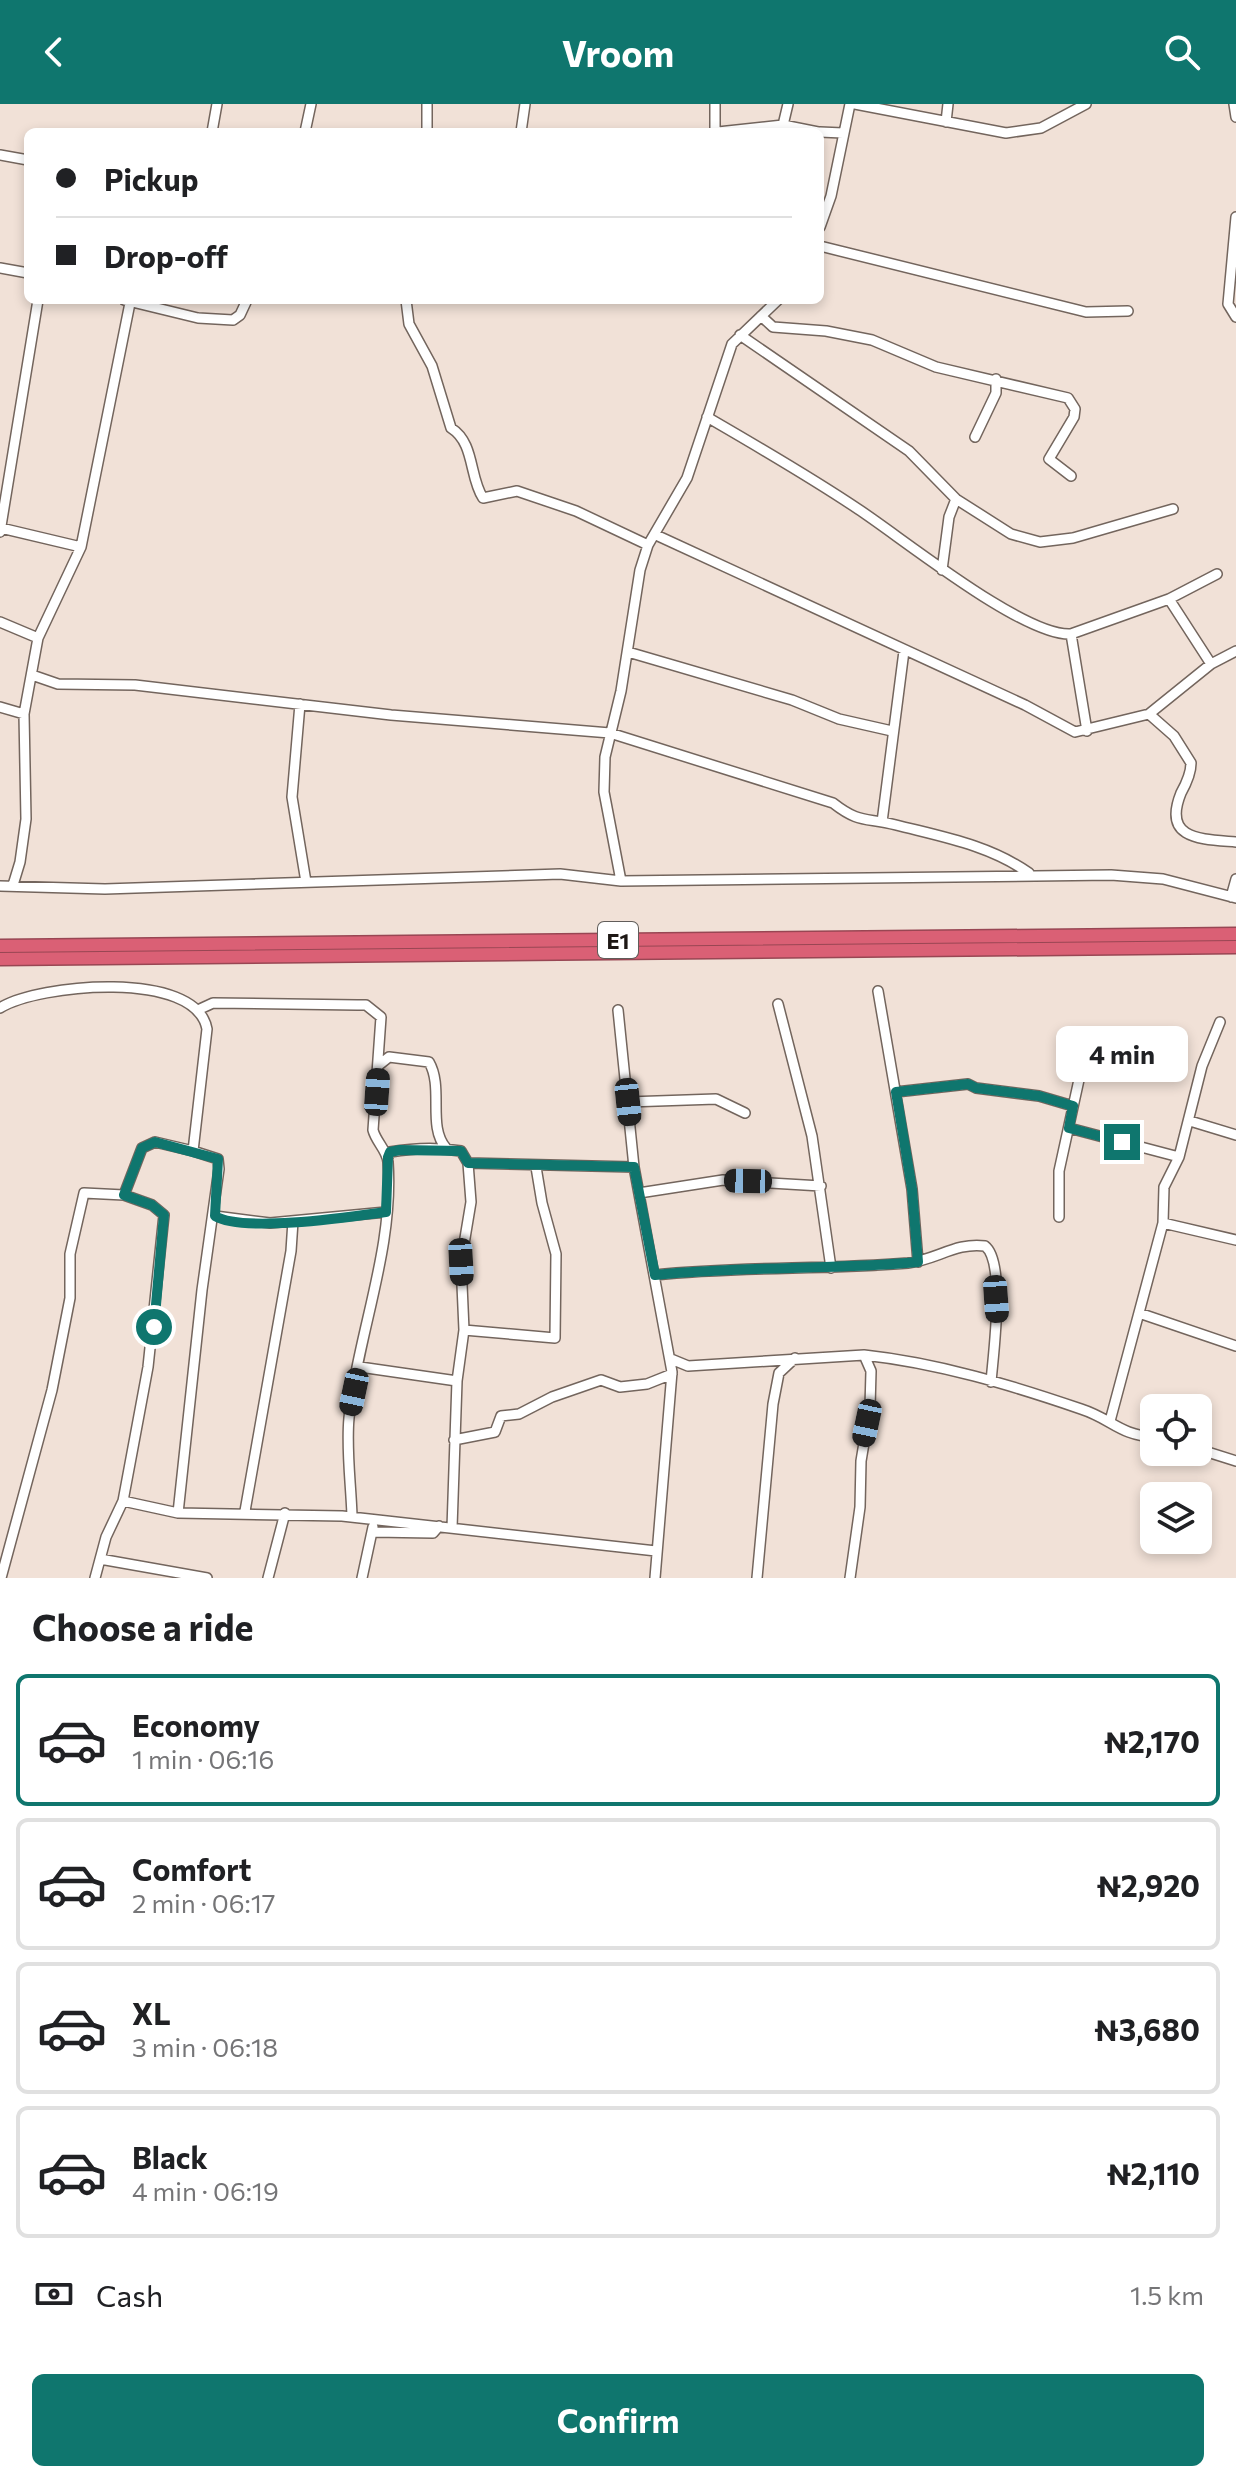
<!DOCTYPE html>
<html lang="en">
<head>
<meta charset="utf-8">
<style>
	:root { --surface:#fff; --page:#f6f6f6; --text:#202124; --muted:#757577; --line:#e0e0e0; --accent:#0f766e }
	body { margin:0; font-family:Commissioner,sans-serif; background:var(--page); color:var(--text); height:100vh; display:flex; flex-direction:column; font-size:30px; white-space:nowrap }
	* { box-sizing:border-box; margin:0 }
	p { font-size:26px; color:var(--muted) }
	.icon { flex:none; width:44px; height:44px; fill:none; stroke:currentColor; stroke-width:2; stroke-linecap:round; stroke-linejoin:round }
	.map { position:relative; height:1474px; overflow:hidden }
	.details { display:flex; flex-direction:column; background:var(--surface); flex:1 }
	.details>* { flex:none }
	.top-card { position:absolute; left:24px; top:24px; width:800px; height:176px; border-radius:12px; box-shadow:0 4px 12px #0003; display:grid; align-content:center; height:176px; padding:0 32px; background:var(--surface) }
	.buttons { position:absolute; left:1140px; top:1290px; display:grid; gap:16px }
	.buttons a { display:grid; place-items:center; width:72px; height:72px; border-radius:12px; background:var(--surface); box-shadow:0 4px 12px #0003; font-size:40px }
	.end { position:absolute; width:36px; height:36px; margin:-18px; border:10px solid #0f766e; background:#fff; box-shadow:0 0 0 4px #fff }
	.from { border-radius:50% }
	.bubble { position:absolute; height:56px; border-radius:12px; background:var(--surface); box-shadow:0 4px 12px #0003; font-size:26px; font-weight:700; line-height:56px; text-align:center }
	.car { position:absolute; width:24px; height:48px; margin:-24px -12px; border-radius:10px; box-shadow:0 0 6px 2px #0007; background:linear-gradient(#222 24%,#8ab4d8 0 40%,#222 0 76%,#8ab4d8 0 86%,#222 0) }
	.top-card b { display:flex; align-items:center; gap:28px; height:76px; font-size:30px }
	.top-card b+b { border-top:2px solid var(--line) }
	.top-card i { width:20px; height:20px; background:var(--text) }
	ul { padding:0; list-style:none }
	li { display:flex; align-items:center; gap:24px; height:132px; margin:0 16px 12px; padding:0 16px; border:4px solid var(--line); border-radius:12px }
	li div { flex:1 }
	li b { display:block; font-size:30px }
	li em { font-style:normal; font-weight:700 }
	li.selected { border-color:var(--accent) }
	li>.icon { width:72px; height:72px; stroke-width:1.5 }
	h2 { padding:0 32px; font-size:36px; line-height:96px }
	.pay { display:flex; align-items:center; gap:20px; height:88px; padding:0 32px; font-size:30px }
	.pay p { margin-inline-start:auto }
	.primary-button { display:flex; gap:16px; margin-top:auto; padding:16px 32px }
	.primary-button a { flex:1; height:92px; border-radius:12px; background:var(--accent); color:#fff; font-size:32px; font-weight:700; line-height:92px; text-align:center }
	header { display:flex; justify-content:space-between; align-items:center; height:104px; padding:0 32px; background:var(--accent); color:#fff; font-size:36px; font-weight:700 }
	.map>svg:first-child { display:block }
</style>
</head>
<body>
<header><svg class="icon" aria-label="back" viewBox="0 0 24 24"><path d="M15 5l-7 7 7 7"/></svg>Vroom<svg class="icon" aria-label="search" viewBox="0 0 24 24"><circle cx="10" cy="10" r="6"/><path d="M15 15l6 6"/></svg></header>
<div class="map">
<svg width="1236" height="1474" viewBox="0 0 1236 1474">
	<rect width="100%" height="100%" fill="#f1e1d7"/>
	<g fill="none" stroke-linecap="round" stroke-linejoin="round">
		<defs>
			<path id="minor" d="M715,0V28
				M855,0L1006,29L1041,24L1086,0
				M1234,0L1236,13
				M946,18L948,0
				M783,21L788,0
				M212,28L217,0
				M305,28L311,0
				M427,28V0
				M521,28L525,0
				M718,28L783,21L818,28
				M820,28L843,29
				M0,51L28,56
				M1236,113L1228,200L1236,213
				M820,123L831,92L850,0
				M820,142L1086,208L1128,207
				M0,164L28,169
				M124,196L198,214L233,216L240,211L247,196
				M406,196L409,220L432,262L451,324C475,339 469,373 483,394L517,387L576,407L648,441
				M761,212L773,223L826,227L872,236L936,263L1068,294L1075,305L1074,313L1049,355L1071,372
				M740,231L909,347L956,395L1011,430L1040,438L1073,434L1173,405
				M707,313C757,342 809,372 858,405C901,433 1024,533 1071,530L1169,495L1217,470
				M975,333L996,289V275
				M1,424L81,443
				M0,428L38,196
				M656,431L1025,601L1075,628L1149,610L1211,560L1236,547
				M942,466L949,413L956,395
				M1169,495L1211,560
				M0,518L38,534
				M1071,530L1087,627
				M628,548L792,596L839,615L892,627
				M32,571L58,580L135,581L391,611L610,629L833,699C860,720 865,713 896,721C943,733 989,741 1029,769
				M300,600L292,693L306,778
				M0,603L24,610
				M1149,610L1174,632L1191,659C1191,670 1186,680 1181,689C1162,736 1201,735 1236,738
				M882,718L904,547
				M621,777L604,688L605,653L621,587L640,466L648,441L687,374L732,240L778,196
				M13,781L20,758L26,715L24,610L38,534L81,443L130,199
				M0,782L105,785L560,770L621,777L1111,771L1163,775L1236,794
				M1231,793L1236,775
				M878,887L912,1085L918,1158
				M778,900L812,1032L831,1164
				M0,904C38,880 196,865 207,925L193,1047L155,1038L142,1044L124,1091L84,1089L70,1150V1194L52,1286L1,1474
				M200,905L213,899L357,901H366L381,913L373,1026C376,1038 387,1046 388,1058C394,1146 358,1228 349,1314C346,1345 351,1380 352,1412
				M618,906L634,1063L672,1268L655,1474
				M379,961L389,953L429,958C444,984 427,1022 446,1044
				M896,988L968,980L976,984L1039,992L1073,1002
				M628,998L716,995L745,1009
				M1190,1017L1236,1031
				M1069,1024L1179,1053
				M388,1053L390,1048C413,1044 438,1043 461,1047L468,1059L634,1063
				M639,1089L723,1076L821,1082
				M215,1112L270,1119L386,1108
				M1059,1113V1067L1082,962
				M1163,1119L1236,1136
				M655,1171C740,1162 824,1166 908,1159C936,1156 956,1138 985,1142C1006,1158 993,1252 991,1278
				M1139,1209L1236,1242
				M464,1226L461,1158L471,1098L468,1059
				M671,1255L688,1262L864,1251C938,1259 1011,1281 1081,1305C1112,1315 1119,1331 1154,1333
				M360,1263L457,1277L464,1226L555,1234L556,1150L542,1099L536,1063
				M1110,1317L1163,1119L1164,1083L1179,1053L1202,962L1220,918
				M454,1336L495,1328L501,1312L519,1310L552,1293L601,1276L620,1283L647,1280L672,1270
				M1198,1345L1236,1357
				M123,1397L178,1409L342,1412L656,1447
				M245,1407L291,1147L293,1117
				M178,1409L202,1186L219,1065L218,1055L193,1047
				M452,1424L457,1277
				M374,1428L433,1429L439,1422
				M100,1455L207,1474
				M95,1474L106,1433L123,1397L148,1263L164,1111L152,1101L124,1091
				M268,1474L285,1409
				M362,1474L373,1423
				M757,1474L773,1300L779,1269L795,1254
				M850,1474L860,1403L861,1357L870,1303L871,1267L864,1251"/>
			<path id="highway" d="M0,842L1236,830
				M0,855L1236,843"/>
		</defs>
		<use href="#minor" stroke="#73655d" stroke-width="12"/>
		<use href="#highway" stroke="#984653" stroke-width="15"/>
		<use href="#minor" stroke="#fff" stroke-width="9"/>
		<use href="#highway" stroke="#da6075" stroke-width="12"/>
	</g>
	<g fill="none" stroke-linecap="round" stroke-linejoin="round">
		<path stroke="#0f766e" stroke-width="10" d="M154,1223L164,1111L152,1101L124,1091L142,1044L155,1038L218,1055L215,1112C243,1129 350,1113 386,1108L388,1053L390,1048L400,1046L461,1047L468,1059L634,1063L655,1171C743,1162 830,1166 918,1158L912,1085L896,988L968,980L976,984L1039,992L1073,1002L1069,1024L1122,1038"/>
	</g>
	<g text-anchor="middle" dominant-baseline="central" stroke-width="8" stroke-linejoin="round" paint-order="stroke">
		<rect fill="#fff" stroke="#615d5a" stroke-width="2" x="598" y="818" width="40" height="36" rx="6"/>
		<g font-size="22" font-weight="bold" fill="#1d1714">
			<text x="618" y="836">E1</text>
		</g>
	</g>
</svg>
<div class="buttons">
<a><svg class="icon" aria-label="locate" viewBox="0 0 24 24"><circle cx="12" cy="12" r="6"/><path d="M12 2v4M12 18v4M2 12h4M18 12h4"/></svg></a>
<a><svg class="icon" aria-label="layers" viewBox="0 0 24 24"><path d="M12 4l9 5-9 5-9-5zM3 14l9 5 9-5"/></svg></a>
</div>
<i class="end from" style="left:154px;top:1223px"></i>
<i class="end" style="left:1122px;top:1038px"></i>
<div class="bubble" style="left:1056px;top:922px;width:132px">4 min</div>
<i class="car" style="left:377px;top:988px;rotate:4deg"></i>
<i class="car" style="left:628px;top:998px;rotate:174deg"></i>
<i class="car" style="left:748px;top:1077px;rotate:271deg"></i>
<i class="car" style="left:461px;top:1158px;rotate:177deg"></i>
<i class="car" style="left:996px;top:1195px;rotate:176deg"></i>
<i class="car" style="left:354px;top:1288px;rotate:192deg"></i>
<i class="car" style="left:867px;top:1319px;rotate:192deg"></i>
<div class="top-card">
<b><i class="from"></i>Pickup</b>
<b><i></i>Drop-off</b>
</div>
</div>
<section class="details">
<h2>Choose a ride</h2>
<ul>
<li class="selected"><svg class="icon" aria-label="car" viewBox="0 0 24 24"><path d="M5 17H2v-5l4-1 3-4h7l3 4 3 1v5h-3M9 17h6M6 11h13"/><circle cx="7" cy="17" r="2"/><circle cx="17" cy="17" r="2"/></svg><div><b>Economy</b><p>1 min · 06:16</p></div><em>₦2,170</em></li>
<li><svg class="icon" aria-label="car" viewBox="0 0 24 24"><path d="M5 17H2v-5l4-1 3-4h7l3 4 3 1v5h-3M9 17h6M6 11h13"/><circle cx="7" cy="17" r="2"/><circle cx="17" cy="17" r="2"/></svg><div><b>Comfort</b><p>2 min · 06:17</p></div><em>₦2,920</em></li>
<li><svg class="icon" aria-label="car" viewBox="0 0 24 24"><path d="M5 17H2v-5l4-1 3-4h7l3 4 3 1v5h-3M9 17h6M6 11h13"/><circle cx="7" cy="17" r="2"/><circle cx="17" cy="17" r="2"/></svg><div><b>XL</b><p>3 min · 06:18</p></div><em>₦3,680</em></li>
<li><svg class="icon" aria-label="car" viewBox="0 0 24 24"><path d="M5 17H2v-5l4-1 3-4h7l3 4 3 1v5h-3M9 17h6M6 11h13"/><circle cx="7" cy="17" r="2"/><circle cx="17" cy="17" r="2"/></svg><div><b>Black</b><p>4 min · 06:19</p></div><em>₦2,110</em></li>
</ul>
<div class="pay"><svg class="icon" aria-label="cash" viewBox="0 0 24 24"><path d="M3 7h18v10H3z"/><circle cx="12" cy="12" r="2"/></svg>Cash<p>1.5 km</p></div>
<div class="primary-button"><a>Confirm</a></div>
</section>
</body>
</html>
